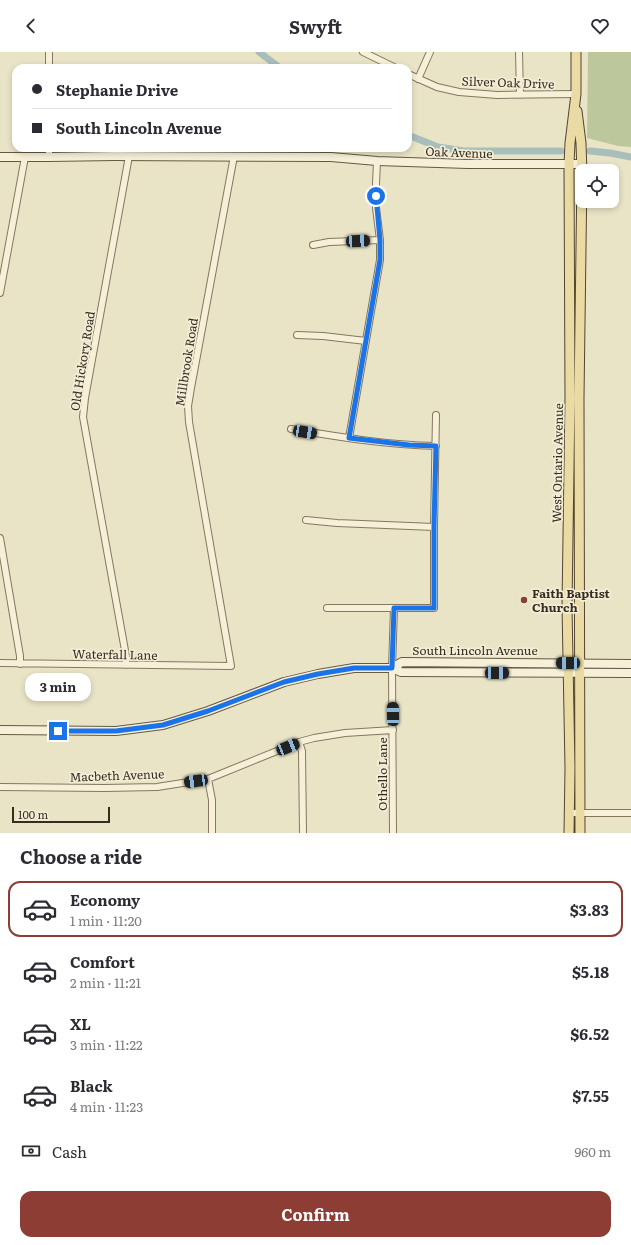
<!DOCTYPE html>
<html lang="en">
<head>
<meta charset="utf-8">
<style>
	:root { --surface:#fff; --page:#f7f7f7; --text:#2b2b33; --muted:#7c7c81; --line:#e1e1e2; --accent:#8d3d34 }
	body { margin:0; font-family:Literata,serif; background:var(--page); color:var(--text); height:100vh; display:flex; flex-direction:column; font-size:15px; white-space:nowrap }
	* { box-sizing:border-box; margin:0 }
	p { font-size:13px; color:var(--muted) }
	.icon { flex:none; width:22px; height:22px; fill:none; stroke:currentColor; stroke-width:2; stroke-linecap:round; stroke-linejoin:round }
	.map { position:relative; height:781px; overflow:hidden }
	.sheet { display:flex; flex-direction:column; background:var(--surface); flex:1 }
	.sheet>* { flex:none }
	.banner { position:absolute; left:12px; top:12px; width:400px; height:88px; border-radius:12px; box-shadow:0 2px 6px #0003; display:grid; align-content:center; height:88px; padding:0 20px; background:var(--surface) }
	.controls { position:absolute; left:575px; top:112px; display:grid; gap:8px }
	.controls a { display:grid; place-items:center; width:44px; height:44px; border-radius:8px; background:var(--surface); box-shadow:0 2px 6px #0003; font-size:20px }
	.scale { position:absolute; left:12px; bottom:10px; width:98px; box-sizing:border-box; padding-left:4px; border:2px solid #362d20; border-top:0; font-size:11px; line-height:14px; white-space:nowrap; color:#362d20; -webkit-text-stroke:3px #f2edd6; paint-order:stroke }
	.end { position:absolute; width:18px; height:18px; margin:-9px; border:5px solid #1a73e8; background:#fff; box-shadow:0 0 0 2px #fff }
	.from { border-radius:50% }
	.bubble { position:absolute; height:28px; border-radius:12px; background:var(--surface); box-shadow:0 2px 6px #0003; font-size:13px; font-weight:700; line-height:28px; text-align:center }
	.car { position:absolute; width:12px; height:24px; margin:-12px -6px; border-radius:5px; box-shadow:0 0 3px 1px #0007; background:linear-gradient(#222 24%,#8ab4d8 0 40%,#222 0 76%,#8ab4d8 0 86%,#222 0) }
	.banner b { display:flex; align-items:center; gap:14px; height:38px; font-size:15px }
	.banner b+b { border-top:1px solid var(--line) }
	.banner i { width:10px; height:10px; background:var(--text) }
	ul { padding:0; list-style:none }
	li { display:flex; align-items:center; gap:12px; height:56px; margin:0 8px 6px; padding:0 12px; border:2px solid transparent; border-radius:12px }
	li div { flex:1 }
	li b { display:block; font-size:15px }
	li em { font-style:normal; font-weight:700 }
	li.selected { border-color:var(--accent) }
	li>.icon { width:36px; height:36px; stroke-width:1.5 }
	h2 { padding:0 20px; font-size:18px; line-height:48px }
	.pay { display:flex; align-items:center; gap:10px; height:44px; padding:0 20px; font-size:15px }
	.pay p { margin-inline-start:auto }
	.cta { display:flex; gap:8px; margin-top:auto; padding:8px 20px }
	.cta a { flex:1; height:46px; border-radius:12px; background:var(--accent); color:#fff; font-size:16px; font-weight:700; line-height:46px; text-align:center }
	header { display:flex; justify-content:space-between; align-items:center; height:52px; padding:0 20px; background:var(--surface); font-size:18px; font-weight:700 }
	.map>svg:first-child { display:block }
</style>
</head>
<body>
<header><svg class="icon" aria-label="back" viewBox="0 0 24 24"><path d="M15 5l-7 7 7 7"/></svg>Swyft<svg class="icon" aria-label="heart" viewBox="0 0 24 24"><path d="M12 20l-8-8c-3-5 5-10 8-4 3-6 11-1 8 4z"/></svg></header>
<div class="map">
<svg width="631" height="781" viewBox="0 0 631 781">
	<rect width="100%" height="100%" fill="#eae4c7"/>
	<path fill="#bdc79c" d="M588,0H631V95L618,94L587,86Z"/>
	<g fill="none" stroke-linecap="round" stroke-linejoin="round">
		<path stroke="#a8beba" stroke-width="7" d="M259,0L280,16
			M408,83L438,95L464,99H561
			M590,99L610,101L631,105"/>
		<defs>
			<path id="street" d="M363,0L396,16
				M519,0L520,43
				M49,16V0
				M408,22L437,35L459,40L497,43L576,42
				M418,27L430,0
				M49,105V96
				M313,193L329,190L380,188
				M0,241L25,105
				M297,283L323,284L366,289
				M291,377C339,385 387,393 436,394
				M349,386L380,208V188L376,156V132L377,109
				M306,468L337,471L434,475
				M0,486L20,604V612
				M327,556H434V475L436,363
				M0,611L231,614L189,370L188,354L191,336L234,104
				M126,613V604L83,365L85,346L129,104
				M299,690L302,699L303,781
				M208,727L212,748V781
				M0,735L104,736L157,735L208,727L299,690L314,686L345,681L393,678
				M569,761H631
				M393,781L392,616L394,556"/>
			<path id="secondary" d="M0,105H49L114,104L331,105L377,109L468,112H582
				M392,616L402,610L631,612
				M0,678L116,679L163,673L208,659L284,630L318,622L354,616H392L401,620L631,621"/>
			<path id="primary" d="M577,59L581,91L582,121L579,346L580,781
				M569,781L570,716L567,554L570,346L569,112L570,91L576,42V0"/>
		</defs>
		<use href="#street" stroke="#84775e" stroke-width="8"/>
		<use href="#secondary" stroke="#665841" stroke-width="10"/>
		<use href="#primary" stroke="#524532" stroke-width="11"/>
		<use href="#street" stroke="#f6f0d9" stroke-width="6"/>
		<use href="#secondary" stroke="#f6f0d9" stroke-width="8"/>
		<use href="#primary" stroke="#e9dba3" stroke-width="9"/>
	</g>
	<g fill="none" stroke-linecap="round" stroke-linejoin="round">
		<path stroke="#1a73e8" stroke-width="5" d="M58,679H116L163,673L208,659L284,630L318,622L354,616H392L394,556H434V475L436,394L409,393L349,386L380,208V188L376,144"/>
	</g>
	<circle fill="#8d3d34" stroke="#f2edd6" stroke-width="1.5" cx="524" cy="548" r="4"/>
	<g text-anchor="middle" dominant-baseline="central" stroke-width="3.5" stroke-linejoin="round" paint-order="stroke">
		<g font-size="12" fill="#362d20" stroke="#f2edd6">
			<text transform="translate(508 30) rotate(2)">Silver Oak Drive</text>
			<text transform="translate(459 100) rotate(2)">Oak Avenue</text>
			<text transform="translate(82 309) rotate(-81)">Old Hickory Road</text>
			<text transform="translate(186 310) rotate(-81)">Millbrook Road</text>
			<text transform="translate(557 411) rotate(-89)">West Ontario Avenue</text>
			<text x="475" y="598">South Lincoln Avenue</text>
			<text transform="translate(115 602) rotate(1)">Waterfall Lane</text>
			<text transform="translate(382 722) rotate(-90)">Othello Lane</text>
			<text transform="translate(117 723) rotate(-2)">Macbeth Avenue</text>
		</g>
		<g font-size="12" font-weight="bold" fill="#362d20" stroke="#f2edd6" text-anchor="start">
			<text x="532" y="541">Faith Baptist<tspan x="532" dy="14">Church</tspan></text>
		</g>
	</g>
</svg>
<div class="controls">
<a><svg class="icon" aria-label="locate" viewBox="0 0 24 24"><circle cx="12" cy="12" r="6"/><path d="M12 2v4M12 18v4M2 12h4M18 12h4"/></svg></a>
</div>
<div class="scale">100 m</div>
<i class="end from" style="left:376px;top:144px"></i>
<i class="end" style="left:58px;top:679px"></i>
<div class="bubble" style="left:25px;top:621px;width:66px">3 min</div>
<i class="car" style="left:358px;top:189px;rotate:87deg"></i>
<i class="car" style="left:305px;top:380px;rotate:99deg"></i>
<i class="car" style="left:568px;top:611px;rotate:271deg"></i>
<i class="car" style="left:497px;top:621px;rotate:90deg"></i>
<i class="car" style="left:393px;top:662px;rotate:359deg"></i>
<i class="car" style="left:288px;top:695px;rotate:68deg"></i>
<i class="car" style="left:196px;top:729px;rotate:262deg"></i>
<div class="banner">
<b><i class="from"></i>Stephanie Drive</b>
<b><i></i>South Lincoln Avenue</b>
</div>
</div>
<section class="sheet">
<h2>Choose a ride</h2>
<ul>
<li class="selected"><svg class="icon" aria-label="car" viewBox="0 0 24 24"><path d="M5 17H2v-5l4-1 3-4h7l3 4 3 1v5h-3M9 17h6M6 11h13"/><circle cx="7" cy="17" r="2"/><circle cx="17" cy="17" r="2"/></svg><div><b>Economy</b><p>1 min · 11:20</p></div><em>$3.83</em></li>
<li><svg class="icon" aria-label="car" viewBox="0 0 24 24"><path d="M5 17H2v-5l4-1 3-4h7l3 4 3 1v5h-3M9 17h6M6 11h13"/><circle cx="7" cy="17" r="2"/><circle cx="17" cy="17" r="2"/></svg><div><b>Comfort</b><p>2 min · 11:21</p></div><em>$5.18</em></li>
<li><svg class="icon" aria-label="car" viewBox="0 0 24 24"><path d="M5 17H2v-5l4-1 3-4h7l3 4 3 1v5h-3M9 17h6M6 11h13"/><circle cx="7" cy="17" r="2"/><circle cx="17" cy="17" r="2"/></svg><div><b>XL</b><p>3 min · 11:22</p></div><em>$6.52</em></li>
<li><svg class="icon" aria-label="car" viewBox="0 0 24 24"><path d="M5 17H2v-5l4-1 3-4h7l3 4 3 1v5h-3M9 17h6M6 11h13"/><circle cx="7" cy="17" r="2"/><circle cx="17" cy="17" r="2"/></svg><div><b>Black</b><p>4 min · 11:23</p></div><em>$7.55</em></li>
</ul>
<div class="pay"><svg class="icon" aria-label="cash" viewBox="0 0 24 24"><path d="M3 7h18v10H3z"/><circle cx="12" cy="12" r="2"/></svg>Cash<p>960 m</p></div>
<div class="cta"><a>Confirm</a></div>
</section>
</body>
</html>
